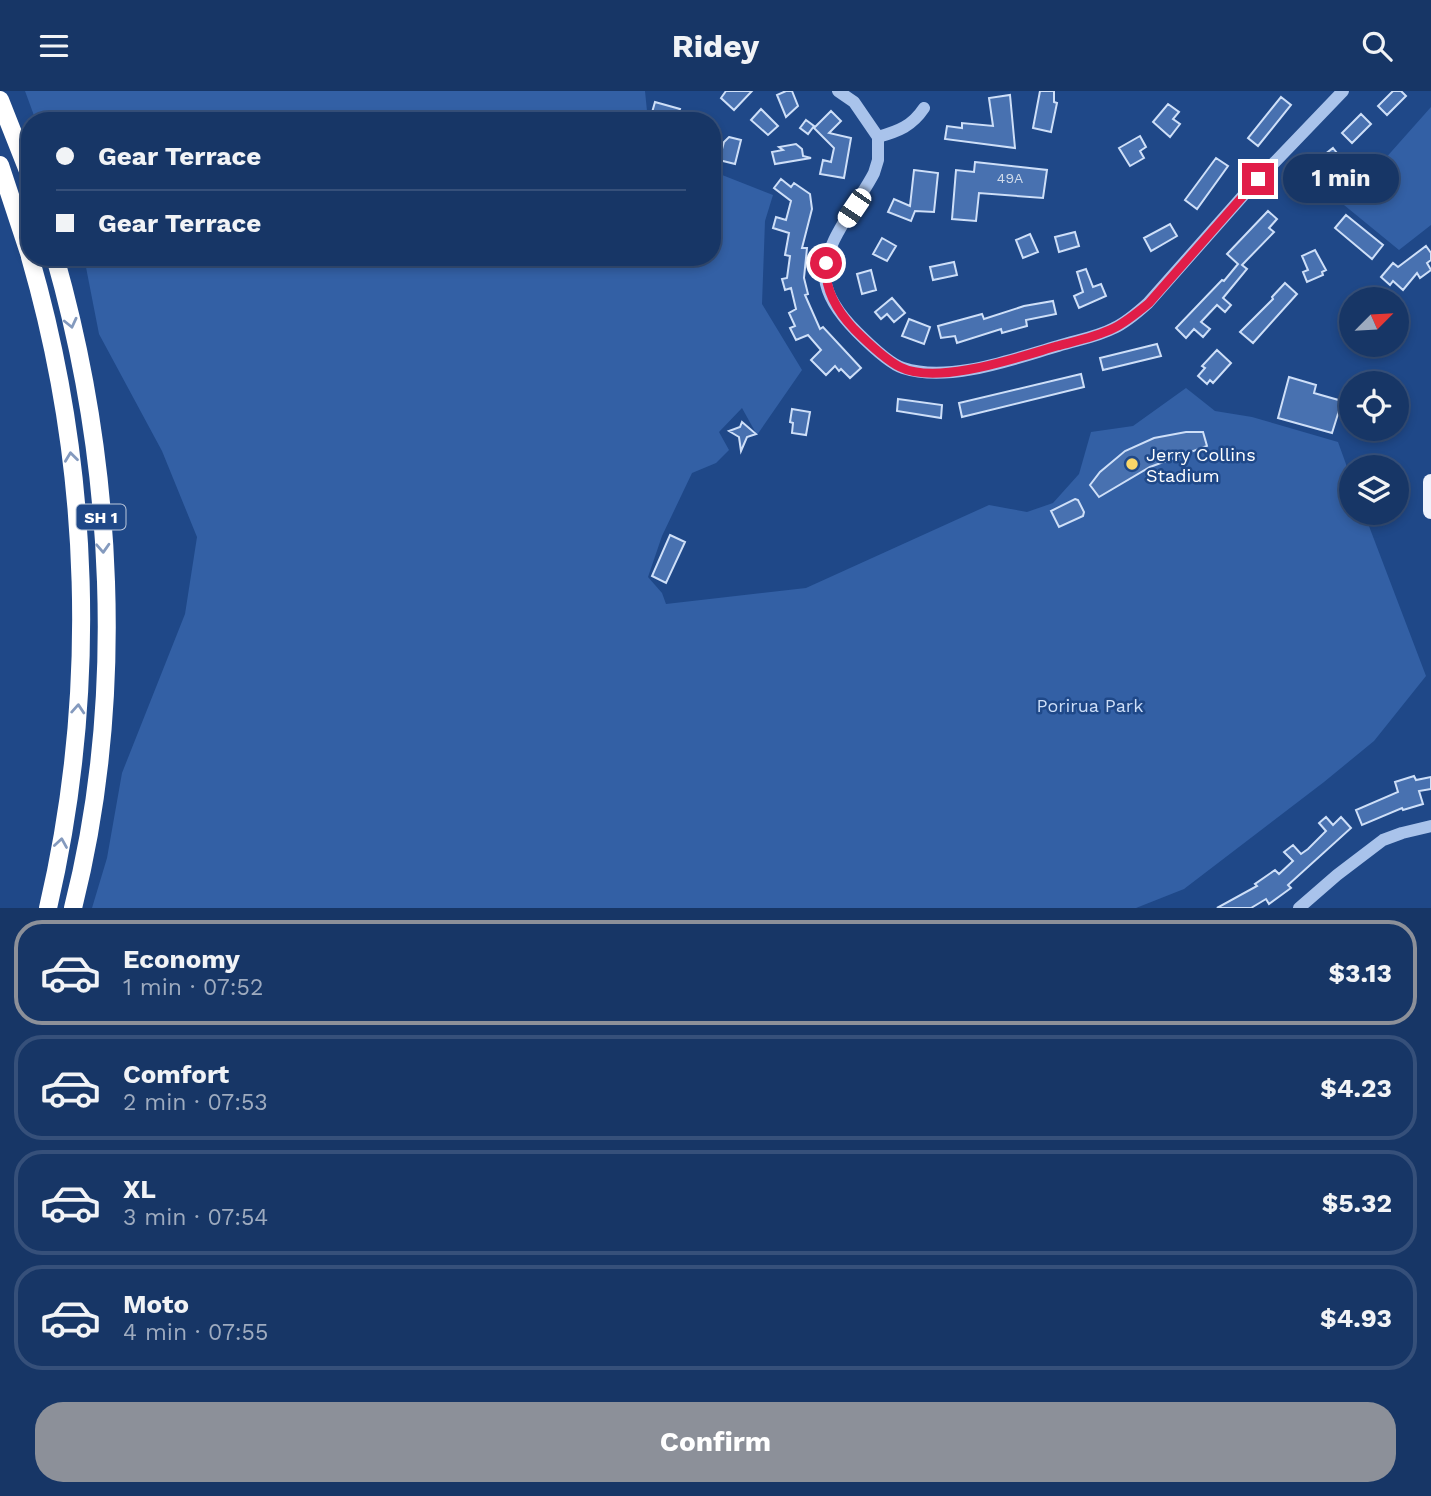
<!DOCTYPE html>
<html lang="en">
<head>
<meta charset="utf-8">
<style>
	:root { --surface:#173666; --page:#203e6c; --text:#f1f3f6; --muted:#9eabbf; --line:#36507a; --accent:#8c9099 }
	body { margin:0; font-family:"Work Sans",sans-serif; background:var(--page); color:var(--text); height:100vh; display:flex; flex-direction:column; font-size:26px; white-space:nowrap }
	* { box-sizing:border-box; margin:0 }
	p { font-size:23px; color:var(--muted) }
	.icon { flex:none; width:38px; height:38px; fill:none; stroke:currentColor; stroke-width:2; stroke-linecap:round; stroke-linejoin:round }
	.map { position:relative; height:817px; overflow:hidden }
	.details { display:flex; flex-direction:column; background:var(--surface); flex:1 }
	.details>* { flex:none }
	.banner { position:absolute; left:21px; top:21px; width:700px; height:154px; border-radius:28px; box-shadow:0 4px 10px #0003,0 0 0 2px var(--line); display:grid; align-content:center; height:154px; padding:0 35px; background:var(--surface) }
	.needle { width:46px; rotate:66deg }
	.fabs { position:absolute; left:1339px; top:196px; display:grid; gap:14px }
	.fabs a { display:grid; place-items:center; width:70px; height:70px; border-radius:50%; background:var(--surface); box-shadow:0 4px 10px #0003,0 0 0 2px var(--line); font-size:35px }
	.end { position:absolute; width:32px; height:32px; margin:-16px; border:9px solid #e11d48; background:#fff; box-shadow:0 0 0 4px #fff }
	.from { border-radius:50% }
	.bubble { position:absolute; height:49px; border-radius:24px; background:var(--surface); box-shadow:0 4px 10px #0003,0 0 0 2px var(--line); font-size:23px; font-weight:700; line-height:49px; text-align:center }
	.car { position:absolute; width:21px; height:42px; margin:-21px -10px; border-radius:9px; box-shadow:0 0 5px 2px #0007; background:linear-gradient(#fff 24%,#345 0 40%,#fff 0 76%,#345 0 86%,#fff 0) }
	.banner b { display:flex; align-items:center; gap:24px; height:66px; font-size:26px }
	.banner b+b { border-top:2px solid var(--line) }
	.banner i { width:18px; height:18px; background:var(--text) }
	ul { padding:12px 0 0; list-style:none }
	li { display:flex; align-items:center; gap:21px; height:105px; margin:0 14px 10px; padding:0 21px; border:4px solid var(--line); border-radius:28px }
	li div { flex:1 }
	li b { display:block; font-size:26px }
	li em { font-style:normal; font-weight:700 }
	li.selected { border-color:var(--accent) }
	li>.icon { width:63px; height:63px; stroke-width:1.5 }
	.cta { display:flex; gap:14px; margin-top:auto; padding:14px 35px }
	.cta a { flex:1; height:80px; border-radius:28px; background:var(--accent); color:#fff; font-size:28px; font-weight:700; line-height:80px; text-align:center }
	header { display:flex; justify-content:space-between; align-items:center; height:91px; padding:0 35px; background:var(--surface); font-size:32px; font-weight:700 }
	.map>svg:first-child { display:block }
</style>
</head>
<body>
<header><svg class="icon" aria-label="menu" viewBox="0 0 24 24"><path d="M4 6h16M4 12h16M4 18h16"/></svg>Ridey<svg class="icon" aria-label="search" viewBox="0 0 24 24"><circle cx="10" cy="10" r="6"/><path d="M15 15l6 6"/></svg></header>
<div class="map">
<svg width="1431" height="817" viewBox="0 0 1431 817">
	<rect width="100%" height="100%" fill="#1f4888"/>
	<path fill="#3360a5" d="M25,0H645L648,30H36Z
		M1431,16V134L1399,159L1344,114Z
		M712,80L773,104L765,130L762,213L802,279L757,344L742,317L719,341L729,359L716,372L692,382L662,445L648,486L662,502L666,513L806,497L989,414L1027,421L1053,412L1079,383L1091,341L1133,335L1186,297L1215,320L1252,326L1338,351L1351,387V422H1364L1426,585L1374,650L1324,691L1184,798L1136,817H92L107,767L122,682L185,523L197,446L162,360L99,243L84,166H712Z"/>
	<path fill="#4871b0" stroke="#cedff8" stroke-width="2" d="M726,0H752L734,19L721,7Z
		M786,0H792L798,15L786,26L777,4Z
		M1040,0H1054V11L1057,12L1051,41L1033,37Z
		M1393,0H1401L1406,5L1387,24L1378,15Z
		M1010,4L1015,57L945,48L947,35L962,37V32L993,35L989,7Z
		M1281,6L1291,14L1258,55L1248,47Z
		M655,11L680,18L676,30L651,25Z
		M1168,13L1179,21L1173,28L1180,33L1170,46L1153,31Z
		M761,18L778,35L768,44L751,29Z
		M831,20L841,30L829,42L851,47L844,87L820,83L823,69L831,71L834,57L814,37Z
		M1361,23L1371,33L1352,52L1342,42Z
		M806,29L814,35L808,43L800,37Z
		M1140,45L1146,56L1140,60L1144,67L1130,75L1119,57Z
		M729,46L741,49L735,73L719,69L724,51Z
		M796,53L802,58L803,65L811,67L775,73L772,61L783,59L779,56Z
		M1333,57L1341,67L1295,103L1287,93Z
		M1216,67L1228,75L1197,118L1185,109Z
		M975,71L1047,79L1043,107L979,102L976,130L952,128L956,79L974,81Z
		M914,79L938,82L934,121L915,120L911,130L888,121L894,108L910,115Z
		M781,88L791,96L794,92L810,103L812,118L802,157H807L804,187L808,203L805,204L820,238L823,236L861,277L850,287L841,278L839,280L835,275L826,284L811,269L821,259L808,244L796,249L790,237L795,235L789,222L796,218L791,197L785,199L782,188L787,187L790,165L785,164L789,142L773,137L776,126L786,129L791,110L774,97Z
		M1268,120L1277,128L1269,137L1274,141L1242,174L1247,178L1223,207L1231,214L1225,221L1217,214L1201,231L1210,238L1203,246L1194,238L1186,247L1176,237L1222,189L1224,190L1238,173L1227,163Z
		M1346,124L1383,154L1372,168L1335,137Z
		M1170,133L1177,145L1151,160L1144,147Z
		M1075,141L1079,155L1059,161L1055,146Z
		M1030,143L1038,161L1023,167L1016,149Z
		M882,147L896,155L887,170L873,163Z
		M1426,155L1431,162V169L1427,172L1431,179L1420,187L1417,182L1403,199L1393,190L1390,194L1381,186L1393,172L1398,176Z
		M1315,159L1326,179L1322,181L1323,184L1307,191L1303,181L1308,179L1302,165Z
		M954,171L957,184L933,189L930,176Z
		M1086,178L1093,196L1101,193L1106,205L1079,217L1074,205L1083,201L1077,181Z
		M871,179L876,199L862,203L857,183Z
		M1285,192L1297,203L1253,252L1240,241L1273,208L1272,206Z
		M892,207L905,222L894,231L887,223L881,228L875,221Z
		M1053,210L1056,223L1026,229L1027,235L1002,242L1001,238L957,252L955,245L941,247L938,235L982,223L984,228L1024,215Z
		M909,228L930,236L924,253L902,245Z
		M1157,253L1161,265L1103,279L1100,267Z
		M1217,259L1231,272L1213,292L1210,289L1207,293L1198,285L1205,277L1202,275Z
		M1081,283L1084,296L962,326L959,312Z
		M1289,286L1316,294L1314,302L1342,310L1332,342L1278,327Z
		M898,308L942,314L941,327L897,320Z
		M792,318L810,321L806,344L792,342L793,332L790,331Z
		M742,331L756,343L747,346L741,360L739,346L729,340L740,336Z
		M1186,341H1203L1207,355L1150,376L1099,406L1090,394L1100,381L1125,360L1154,347Z
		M1075,408L1078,409L1084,421L1083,425L1059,436L1051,420Z
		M670,444L685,451L666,492L652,485Z
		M1414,685L1416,689L1431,686V698L1419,700L1423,713L1403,719L1402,717L1362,734L1356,719L1398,701L1395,691Z
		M1326,726L1333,734L1341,726L1351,737L1288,794L1291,797L1269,813L1266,808L1251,817H1217L1257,795L1255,793L1275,779L1279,783L1293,770L1284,761L1293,754L1301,763L1308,758L1326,740L1319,732Z"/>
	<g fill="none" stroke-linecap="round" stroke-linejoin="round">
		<path stroke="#a9c3eb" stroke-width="12" d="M838,0L854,11L878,46C899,40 912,35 924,17
			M878,46V69L874,82C860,110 821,155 825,187C827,207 843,227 857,241C867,251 890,273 903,277C949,292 1013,268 1058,255C1077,249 1097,246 1114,237C1127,231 1138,221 1148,212L1249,98L1343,0
			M1299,817L1337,784L1383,749L1402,742L1431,735"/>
		<path stroke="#eef3fe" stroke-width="16" d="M1431,391V420"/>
		<path stroke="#fff" stroke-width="18" d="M0,9L30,85
			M0,74L30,165
			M30,166C91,377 98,603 48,817
			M55,166C114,373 126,608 73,817"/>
	</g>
	<defs><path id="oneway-chevron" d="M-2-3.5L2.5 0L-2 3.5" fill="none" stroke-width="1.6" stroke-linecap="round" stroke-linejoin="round" transform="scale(1.75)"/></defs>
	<g stroke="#849abe">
		<use href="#oneway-chevron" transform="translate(71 232) rotate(77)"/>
		<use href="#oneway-chevron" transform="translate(71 366) rotate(-97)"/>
		<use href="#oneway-chevron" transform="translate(103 457) rotate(87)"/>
		<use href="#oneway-chevron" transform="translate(78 618) rotate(-86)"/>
		<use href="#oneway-chevron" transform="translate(61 752) rotate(-81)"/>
	</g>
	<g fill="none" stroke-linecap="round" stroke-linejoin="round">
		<path stroke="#e11d48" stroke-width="9" d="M826,172C824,197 837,220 854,238C865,249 886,269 900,276C937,295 1019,266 1057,255C1076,250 1096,246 1114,237C1126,231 1138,221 1149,212L1258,88"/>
	</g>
	<circle fill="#f9d669" stroke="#1f4888" stroke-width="2.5" cx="1132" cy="373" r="7"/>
	<g text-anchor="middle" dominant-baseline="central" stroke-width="5" stroke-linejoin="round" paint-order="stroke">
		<g font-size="14" fill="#d1dceb">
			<text x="1010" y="87">49A</text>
		</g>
		<rect fill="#1f4888" stroke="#bcc8db" stroke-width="2" x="76.5" y="413.5" width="49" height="25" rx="5"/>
		<g font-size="16" font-weight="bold" fill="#fff">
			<text x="101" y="426">SH 1</text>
		</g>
		<g font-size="18" fill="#fff" stroke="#1f4888" text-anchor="start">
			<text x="1146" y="363">Jerry Collins<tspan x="1146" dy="21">Stadium</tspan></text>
		</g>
		<g font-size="18" fill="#cedff8" stroke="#1f4888">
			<text x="1090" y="614">Porirua Park</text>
		</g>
	</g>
</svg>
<div class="fabs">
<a><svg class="needle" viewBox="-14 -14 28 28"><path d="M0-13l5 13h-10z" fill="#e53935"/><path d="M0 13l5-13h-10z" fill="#9eabbf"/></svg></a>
<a><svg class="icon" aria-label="locate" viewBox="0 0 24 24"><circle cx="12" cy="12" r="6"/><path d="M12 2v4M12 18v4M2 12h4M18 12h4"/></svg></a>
<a><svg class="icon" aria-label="layers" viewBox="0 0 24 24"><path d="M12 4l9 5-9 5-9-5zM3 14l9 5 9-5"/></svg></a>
</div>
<i class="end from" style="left:826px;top:172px"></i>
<i class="end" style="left:1258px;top:88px"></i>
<div class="bubble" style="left:1283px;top:63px;width:116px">1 min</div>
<i class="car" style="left:854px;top:117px;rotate:214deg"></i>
<div class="banner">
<b><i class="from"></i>Gear Terrace</b>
<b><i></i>Gear Terrace</b>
</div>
</div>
<section class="details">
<ul>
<li class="selected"><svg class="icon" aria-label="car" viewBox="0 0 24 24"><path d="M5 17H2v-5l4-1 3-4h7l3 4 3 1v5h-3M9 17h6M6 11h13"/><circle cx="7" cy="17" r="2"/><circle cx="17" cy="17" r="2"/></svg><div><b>Economy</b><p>1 min · 07:52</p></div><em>$3.13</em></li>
<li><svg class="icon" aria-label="car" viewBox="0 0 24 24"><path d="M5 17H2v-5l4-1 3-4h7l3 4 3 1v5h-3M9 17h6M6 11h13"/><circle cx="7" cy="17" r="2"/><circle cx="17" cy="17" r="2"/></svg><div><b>Comfort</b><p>2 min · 07:53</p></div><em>$4.23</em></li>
<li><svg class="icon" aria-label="car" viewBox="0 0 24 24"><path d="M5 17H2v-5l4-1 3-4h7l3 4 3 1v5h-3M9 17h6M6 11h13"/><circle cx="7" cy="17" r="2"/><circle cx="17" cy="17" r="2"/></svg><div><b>XL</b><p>3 min · 07:54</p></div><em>$5.32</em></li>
<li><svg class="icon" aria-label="car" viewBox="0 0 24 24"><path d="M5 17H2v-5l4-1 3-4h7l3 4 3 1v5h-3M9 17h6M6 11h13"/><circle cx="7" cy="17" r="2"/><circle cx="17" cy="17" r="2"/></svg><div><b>Moto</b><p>4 min · 07:55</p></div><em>$4.93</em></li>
</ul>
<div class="cta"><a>Confirm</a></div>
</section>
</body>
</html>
